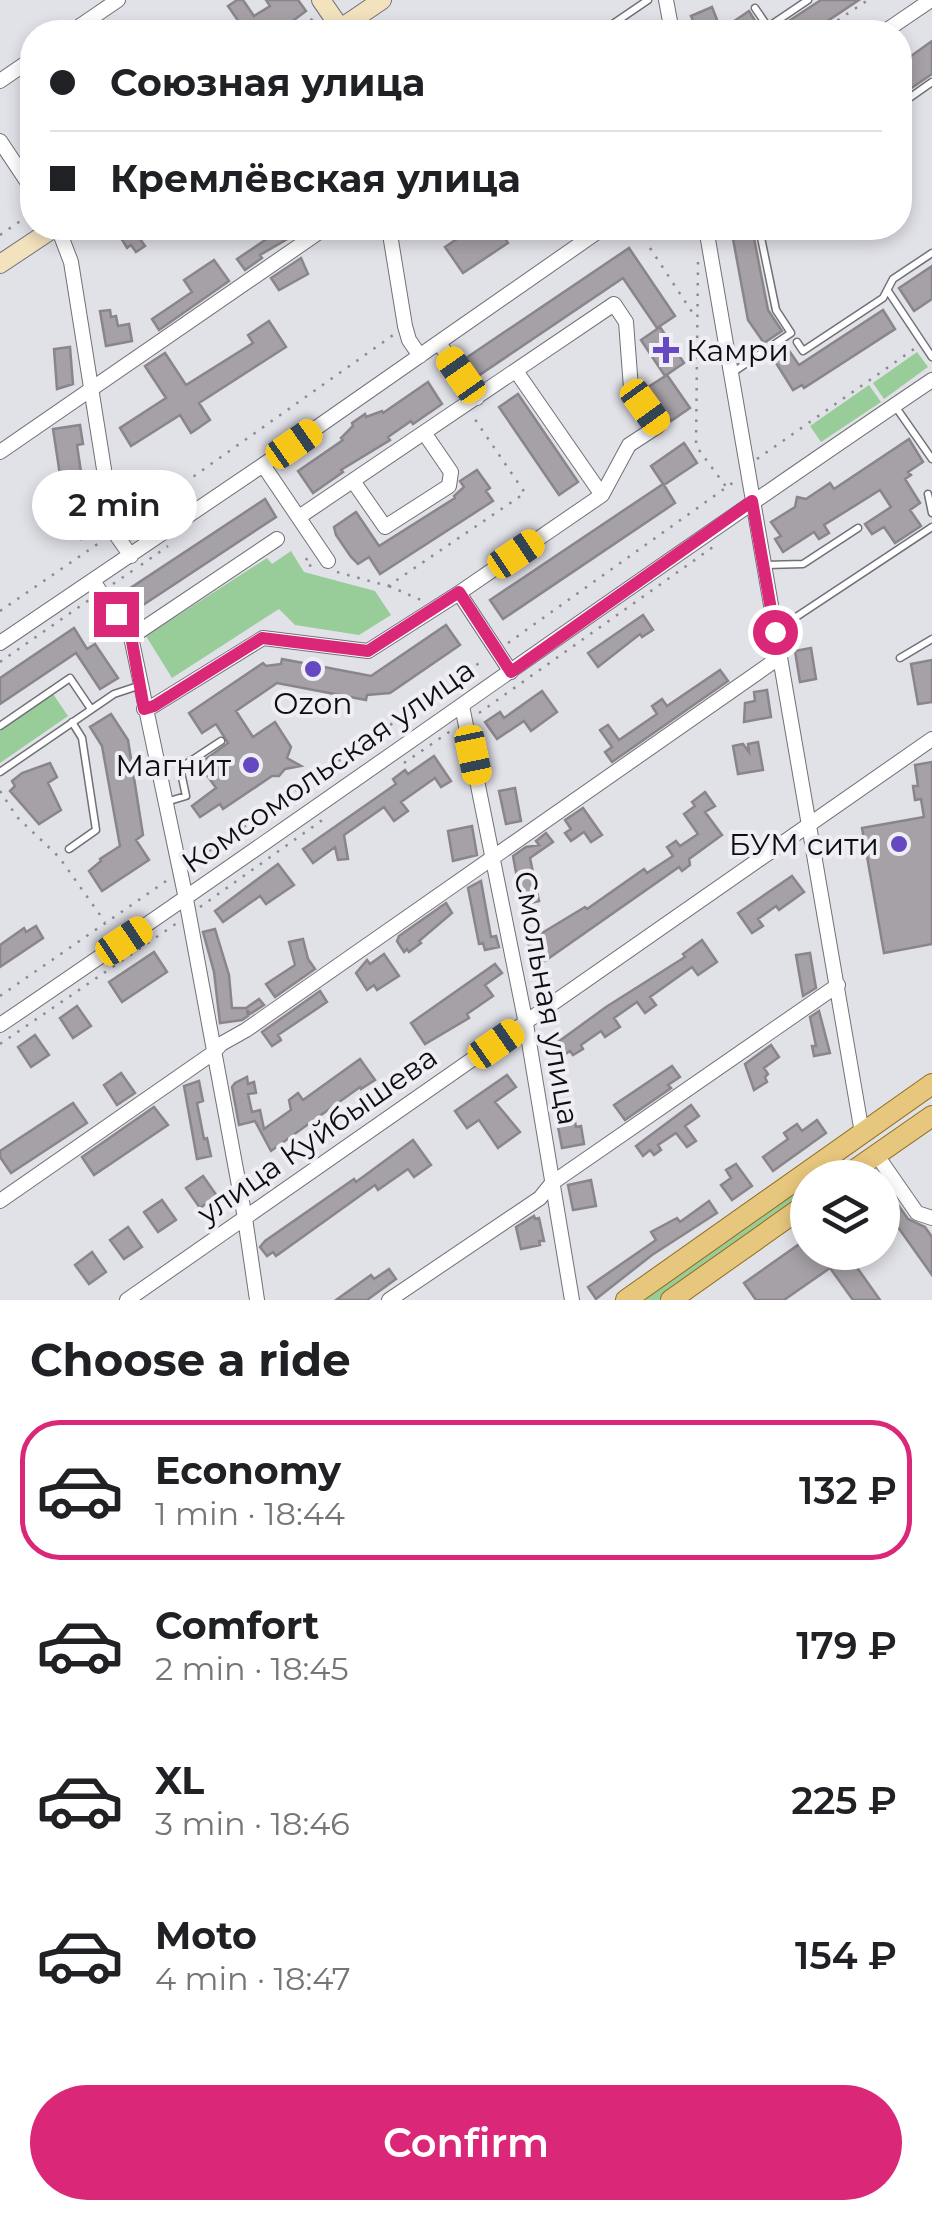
<!DOCTYPE html>
<html lang="en">
<head>
<meta charset="utf-8">
<style>
	:root { --surface:#fff; --page:#f6f6f6; --text:#202124; --muted:#757577; --line:#e0e0e0; --accent:#db2777 }
	body { margin:0; font-family:Montserrat,sans-serif; background:var(--page); color:var(--text); height:100vh; display:flex; flex-direction:column; font-size:38px; white-space:nowrap }
	* { box-sizing:border-box; margin:0 }
	p { font-size:32px; color:var(--muted) }
	.icon { flex:none; width:55px; height:55px; fill:none; stroke:currentColor; stroke-width:2; stroke-linecap:round; stroke-linejoin:round }
	.map { position:relative; height:1300px; overflow:hidden }
	.panel { display:flex; flex-direction:column; background:var(--surface); flex:1 }
	.panel>* { flex:none }
	.top-card { position:absolute; left:20px; top:20px; width:892px; height:220px; border-radius:40px; box-shadow:0 5px 15px #0003; display:grid; align-content:center; height:220px; padding:0 30px; background:var(--surface) }
	.buttons { position:absolute; left:790px; top:1160px; display:grid; gap:20px }
	.buttons a { display:grid; place-items:center; width:110px; height:110px; border-radius:50%; background:var(--surface); box-shadow:0 5px 15px #0003; font-size:50px }
	.end { position:absolute; width:45px; height:45px; margin:-22px; border:12px solid #db2777; background:#fff; box-shadow:0 0 0 5px #fff }
	.from { border-radius:50% }
	.bubble { position:absolute; height:70px; border-radius:35px; background:var(--surface); box-shadow:0 5px 15px #0003; font-size:32px; font-weight:600; line-height:70px; text-align:center }
	.car { position:absolute; width:30px; height:60px; margin:-30px -15px; border-radius:12px; box-shadow:0 0 8px 2px #0007; background:linear-gradient(#f5c518 24%,#345 0 40%,#f5c518 0 76%,#345 0 86%,#f5c518 0) }
	.top-card b { display:flex; align-items:center; gap:35px; height:95px; font-size:38px }
	.top-card b+b { border-top:2px solid var(--line) }
	.top-card i { width:25px; height:25px; background:var(--text) }
	ul { padding:0; list-style:none }
	li { display:flex; align-items:center; gap:30px; height:140px; margin:0 20px 15px; padding:0 10px; border:5px solid transparent; border-radius:40px }
	li div { flex:1 }
	li b { display:block; font-size:38px }
	li em { font-style:normal; font-weight:600 }
	li.selected { border-color:var(--accent) }
	li>.icon { width:90px; height:90px; stroke-width:1.5 }
	h2 { padding:0 30px; font-size:45px; line-height:120px }
	.primary-button { display:flex; gap:20px; margin-top:auto; padding:20px 30px }
	.primary-button a { flex:1; height:115px; border-radius:60px; background:var(--accent); color:#fff; font-size:40px; font-weight:600; line-height:115px; text-align:center }
	.map>svg:first-child { display:block }
</style>
</head>
<body>
<div class="map">
<svg width="932" height="1300" viewBox="0 0 932 1300">
	<rect width="100%" height="100%" fill="#e1e1e8"/>
	<path fill="#98cc99" d="M917,352L928,367L884,399L873,383Z
		M869,385L881,402L821,442L810,426Z
		M291,551L304,572L375,591L391,615L359,635L295,625L279,609L172,678L146,636L267,558L272,564Z
		M53,694L68,716L0,763V731Z
		M807,1178V1195L659,1300H635Z"/>
	<path fill="#a6a1a6" stroke="#8a858a" stroke-width="2.5" d="M237,0H243L254,16L270,6L266,0H298L306,11L278,32H222L239,22L228,6Z
		M821,0H859L811,32H772Z
		M712,7L721,30L749,11L762,32H698L691,16Z
		M932,41V74L910,89L900,74V64Z
		M126,228H158L140,239L145,246L136,252L131,245L127,248L118,233Z
		M283,228H289L294,235L260,255L262,258L245,270L237,259Z
		M473,228H498L508,243L463,273L445,247Z
		M731,228H752L768,310L782,331L764,343L748,320Z
		M629,248L675,316L657,328L623,278L478,376L466,358Z
		M301,258L308,274L279,290L271,278Z
		M214,260L229,281L159,330L152,319L192,292L184,280Z
		M932,266V299L914,311L899,288Z
		M110,310L111,317L116,316L118,326L129,324L132,341L106,346L100,311Z
		M883,310L895,329L804,388L802,385L793,390L771,355L785,345L799,365Z
		M269,321L286,347L199,403L210,420L191,433L180,415L131,446L120,428L166,398L145,366L165,353L186,385L253,343L248,335Z
		M660,327L684,363L665,376L641,340Z
		M70,347L73,384L57,389L54,349Z
		M667,375L690,408L671,421L648,387Z
		M428,382L442,404L413,424L411,421L388,437L390,440L341,470L343,472L313,493L298,471L343,440L341,438L353,426L352,423L365,414L366,417L382,411L383,413Z
		M518,394L578,482L559,495L499,407Z
		M80,425L83,444L77,445L81,472L60,475L53,429Z
		M909,439L923,462L908,472L911,475L905,479L920,503L910,510L921,526L895,543L884,527L872,534L865,524L891,507L880,490L824,525L829,533L819,539L814,532L783,552L775,539L781,536L771,522L795,507L797,497L806,499L830,483L834,489Z
		M684,443L697,463L664,485L675,503L503,619L490,600L663,484L651,466Z
		M477,470L490,488L486,491L493,501L380,574L369,557L358,564L351,557L336,535L334,527L356,512L379,546L455,498L454,496L464,487L460,481Z
		M265,499L276,517L137,609L126,591Z
		M92,506L102,526L81,539L70,520Z
		M643,615L653,630L642,637L640,634L598,667L588,653Z
		M446,625L460,645L390,693L367,695L366,700L277,683L236,711L253,737L275,722L291,747L287,758L301,766L285,769L279,776H272L223,809L220,804L200,817L192,806L216,788L204,771L208,768L203,761L228,743L216,724L202,733L189,713L263,663L266,666L281,664L282,659L371,676Z
		M74,628L87,649L95,644L118,678L100,689L76,653L0,704V678Z
		M811,648L816,679L800,682L795,651Z
		M932,660V702L918,704L911,664Z
		M720,670L728,681L612,762L605,752L612,747L600,730L608,725L619,740L657,714L652,706L662,699L667,706Z
		M767,690L771,717L744,722L745,703L755,701L754,692Z
		M542,691L557,712L531,731L524,721L497,739L485,722L500,712L504,718Z
		M111,714L128,740L143,835L136,840L149,860L102,891L89,871L101,861L100,859L120,846L102,746L90,727Z
		M758,742L763,770L738,774L733,746L743,744L749,752L748,744Z
		M434,756L451,781L441,787L435,778L401,802L408,811L394,821L384,807L344,835L348,859L338,860L335,847L313,863L303,849L396,784L393,779L405,770L408,774Z
		M932,762V944L884,953L862,828L924,817L921,799L915,800L913,786H918L915,765Z
		M50,763L57,777L48,783L61,810L39,824L10,791L15,786L12,781L22,773Z
		M515,788L521,821L506,824L499,791Z
		M705,792L715,806L705,812L722,835L689,859L690,865L682,871L679,867L542,963L527,942L585,907L587,909L644,869L647,873L673,856L667,847L676,841L680,846L698,834L684,814L695,806L692,802Z
		M583,808L602,835L591,842L584,832L571,841L565,833L571,829L565,820Z
		M472,826L477,855L453,861L448,831Z
		M546,833L553,842L530,858L539,901L522,905L513,856L526,847L539,845L536,841Z
		M278,864L294,885L266,904L260,896L223,922L215,911Z
		M792,876L804,892L779,910L776,906L758,919L763,926L752,933L738,913Z
		M481,881L491,937L496,936L499,947L485,950L483,943L479,944L468,888Z
		M446,903L452,913L419,941L421,943L409,952L407,949L404,952L397,941L399,936Z
		M36,926L43,938L0,967V945L24,928L26,932Z
		M215,929L229,975L232,1008H246L259,999L264,1005L250,1014L247,1010L248,1016L242,1020L220,1023L214,972L203,932Z
		M303,939L308,959L315,969L275,997L266,984L295,965L289,942Z
		M702,940L717,962L698,975L692,967L650,997L656,1005L645,1013L637,1002L614,1018L620,1027L605,1037L601,1031L581,1045L583,1049L573,1055L570,1051L555,1061L547,1050L606,1007L685,957L683,954Z
		M154,952L167,972L122,1002L109,982Z
		M810,953L816,988L803,996L796,955Z
		M384,954L399,976L377,990L374,985L367,990L356,973L367,960L370,964Z
		M495,964L502,973L485,985L493,996L467,1014L469,1018L425,1044L411,1023Z
		M320,991L327,1002L278,1035L281,1040L272,1046L262,1032Z
		M77,1006L91,1026L73,1038L60,1018Z
		M819,1011L830,1053L814,1056L812,1046H816L810,1017Z
		M35,1035L49,1055L31,1067L18,1047Z
		M771,1045L779,1057L764,1068L768,1074L765,1077L767,1082L754,1090L745,1064Z
		M360,1059L375,1080L361,1089L360,1087L271,1151L255,1121L239,1125L232,1087L235,1083L247,1077L248,1084L254,1082L256,1093L248,1094L252,1112L260,1110L264,1129L291,1110L289,1100L298,1093L303,1100Z
		M672,1066L680,1077L668,1085L671,1088L625,1120L614,1105Z
		M121,1073L135,1093L117,1105L104,1085Z
		M507,1075L516,1087L495,1102L520,1132L498,1148L479,1120L467,1128L455,1111Z
		M199,1081L203,1101L197,1103L204,1139L207,1138L211,1156L197,1159L184,1086Z
		M73,1103L87,1123L11,1173L0,1157V1151Z
		M691,1105L699,1116L685,1126L696,1141L687,1147L676,1133L658,1145L661,1150L654,1155L650,1150L643,1156L636,1146Z
		M154,1107L168,1125L94,1175L82,1157Z
		M573,1112L576,1127L581,1126L584,1144L562,1148L556,1116Z
		M817,1120L826,1133L773,1171L763,1157L788,1139L784,1133L797,1124L802,1131Z
		M413,1140L431,1165L414,1177L408,1169L378,1190L375,1185L276,1256L273,1252L267,1256L260,1247L265,1241L354,1179L356,1182Z
		M736,1164L752,1186L732,1200L721,1185L731,1178L726,1170Z
		M203,1176L217,1196L200,1208L186,1188Z
		M591,1180L596,1206L573,1210L568,1185Z
		M884,1185L908,1219L925,1227L932,1237V1275L895,1223L882,1231Z
		M162,1200L176,1220L158,1232L144,1212Z
		M709,1201L717,1213L652,1255L596,1299L588,1287L656,1240L651,1232L677,1218L680,1222Z
		M534,1216L535,1219L539,1218L544,1241H539L540,1245L521,1249L516,1227Z
		M128,1227L142,1247L124,1259L110,1240Z
		M808,1238V1252H846L880,1300H853L830,1268L784,1300H756L744,1283Z
		M92,1252L106,1272L89,1284L75,1265Z
		M389,1269L396,1279L367,1300H336L371,1275L374,1279Z"/>
	<g fill="none" stroke-linecap="round" stroke-linejoin="round">
		<defs>
			<path id="lane" d="M755,8L768,27L808,0
				M601,32L648,0
				M905,101L932,82
				M888,291L932,357
				M797,342L803,351L883,298L893,279L932,253
				M732,373L791,333L776,310L759,228
				M895,406L932,459
				M928,494L932,513
				M765,565L803,564L858,528
				M775,631L932,527
				M900,658L932,639
				M0,726L70,678L91,709
				M0,772L114,694L138,686
				M166,802L186,796L180,768L221,741
				M69,849L96,830L82,738L72,722"/>
			<path id="street" d="M666,0L672,32
				M71,32L118,0
				M884,32L931,0
				M0,81L32,59
				M0,141L32,189
				M58,228L71,262L114,532L131,556
				M389,228L405,326L409,340L420,356
				M706,228L862,1133
				M439,343L477,398
				M0,452L325,228
				M263,465L328,561
				M353,481L385,527L449,486L451,472L425,434
				M299,517L614,304L626,322L631,388L658,426L629,445L602,495
				M93,581L131,637L186,899L245,1218L257,1300
				M131,637L277,539
				M0,643L263,465L603,228
				M511,672L459,593L602,495L516,371
				M462,706L526,1024L572,1300
				M144,709L153,706L263,638L368,651L459,593
				M0,1025C313,813 619,591 932,380
				M876,1154L917,1213L932,1218
				M0,1201L213,1053L221,1044L246,1030L780,657
				M127,1300L932,739
				M389,1300L540,1198L552,1183L838,985"/>
			<path id="secondary" d="M321,0L341,29
				M335,32L382,0
				M0,264L54,228"/>
			<path id="primary" d="M843,1178L932,1116
				M626,1300L932,1084
				M671,1300L808,1203"/>
		</defs>
		<use href="#lane" stroke="#717077" stroke-width="9"/>
		<use href="#street" stroke="#717077" stroke-width="16"/>
		<use href="#secondary" stroke="#717077" stroke-width="20"/>
		<use href="#primary" stroke="#916d1f" stroke-width="22"/>
		<path stroke="#8b8b90" stroke-width="2.5" stroke-dasharray="2.5 8" stroke-linecap="butt" d="M293,32L317,16
			M820,32L868,0
			M0,235L32,213
			M650,248L696,318
			M698,262L696,446L727,488
			M757,459L914,349
			M125,525L396,333
			M307,558L305,564L315,567
			M141,565L168,546
			M337,572L388,586L525,493L472,415
			M113,584L135,569
			M389,586L423,601
			M0,611L102,541
			M508,643L738,479
			M0,662L89,600
			M479,713L713,547
			M404,763L455,728
			M0,791L17,817L59,857L105,922
			M192,863L485,659
			M200,907L328,816
			M0,996L169,879
			M0,1044L177,923"/>
		<use href="#lane" stroke="#fff" stroke-width="6"/>
		<use href="#street" stroke="#fff" stroke-width="14"/>
		<use href="#secondary" stroke="#f3e2be" stroke-width="18"/>
		<use href="#primary" stroke="#e7c67d" stroke-width="20"/>
	</g>
	<g fill="none" stroke-linecap="round" stroke-linejoin="round">
		<path stroke="#db2777" stroke-width="12" d="M116,614L131,636L144,709L154,706L262,638L368,651L459,592L511,672L752,501L775,632"/>
	</g>
	<g fill="#6648c1" stroke="#efeef5" stroke-width="4">
		<path d="M661 335h10v10h10v10h-10v10h-10v-10h-10v-10h10z"/>
		<circle cx="313" cy="669" r="10"/>
		<circle cx="251" cy="765" r="10"/>
		<circle cx="899" cy="844" r="10"/>
	</g>
	<g text-anchor="middle" dominant-baseline="central" stroke-width="8" stroke-linejoin="round" paint-order="stroke">
		<g font-size="30" fill="#0e0e10" stroke="#efeef5" text-anchor="end">
			<text x="686" y="350" text-anchor="start">Камри</text>
			<text x="313" y="703" text-anchor="middle">Ozon</text>
			<text x="231" y="765">Магнит</text>
			<text x="879" y="844">БУМ сити</text>
		</g>
		<g font-size="30" fill="#0e0e10" stroke="#efeef5">
			<text transform="translate(328 766) rotate(-35)">Комсомольская улица</text>
			<text transform="translate(547 998) rotate(80)">Смольная улица</text>
			<text transform="translate(317 1135) rotate(-35)">улица Куйбышева</text>
		</g>
	</g>
</svg>
<div class="buttons">
<a><svg class="icon" aria-label="layers" viewBox="0 0 24 24"><path d="M12 4l9 5-9 5-9-5zM3 14l9 5 9-5"/></svg></a>
</div>
<i class="end from" style="left:775px;top:632px"></i>
<i class="end" style="left:116px;top:614px"></i>
<div class="bubble" style="left:32px;top:470px;width:165px">2 min</div>
<i class="car" style="left:461px;top:375px;rotate:325deg"></i>
<i class="car" style="left:645px;top:407px;rotate:144deg"></i>
<i class="car" style="left:294px;top:444px;rotate:55deg"></i>
<i class="car" style="left:516px;top:554px;rotate:56deg"></i>
<i class="car" style="left:473px;top:755px;rotate:168deg"></i>
<i class="car" style="left:124px;top:941px;rotate:56deg"></i>
<i class="car" style="left:496px;top:1044px;rotate:55deg"></i>
<div class="top-card">
<b><i class="from"></i>Союзная улица</b>
<b><i></i>Кремлёвская улица</b>
</div>
</div>
<section class="panel">
<h2>Choose a ride</h2>
<ul>
<li class="selected"><svg class="icon" aria-label="car" viewBox="0 0 24 24"><path d="M5 17H2v-5l4-1 3-4h7l3 4 3 1v5h-3M9 17h6M6 11h13"/><circle cx="7" cy="17" r="2"/><circle cx="17" cy="17" r="2"/></svg><div><b>Economy</b><p>1 min · 18:44</p></div><em>132 ₽</em></li>
<li><svg class="icon" aria-label="car" viewBox="0 0 24 24"><path d="M5 17H2v-5l4-1 3-4h7l3 4 3 1v5h-3M9 17h6M6 11h13"/><circle cx="7" cy="17" r="2"/><circle cx="17" cy="17" r="2"/></svg><div><b>Comfort</b><p>2 min · 18:45</p></div><em>179 ₽</em></li>
<li><svg class="icon" aria-label="car" viewBox="0 0 24 24"><path d="M5 17H2v-5l4-1 3-4h7l3 4 3 1v5h-3M9 17h6M6 11h13"/><circle cx="7" cy="17" r="2"/><circle cx="17" cy="17" r="2"/></svg><div><b>XL</b><p>3 min · 18:46</p></div><em>225 ₽</em></li>
<li><svg class="icon" aria-label="car" viewBox="0 0 24 24"><path d="M5 17H2v-5l4-1 3-4h7l3 4 3 1v5h-3M9 17h6M6 11h13"/><circle cx="7" cy="17" r="2"/><circle cx="17" cy="17" r="2"/></svg><div><b>Moto</b><p>4 min · 18:47</p></div><em>154 ₽</em></li>
</ul>
<div class="primary-button"><a>Confirm</a></div>
</section>
</body>
</html>
